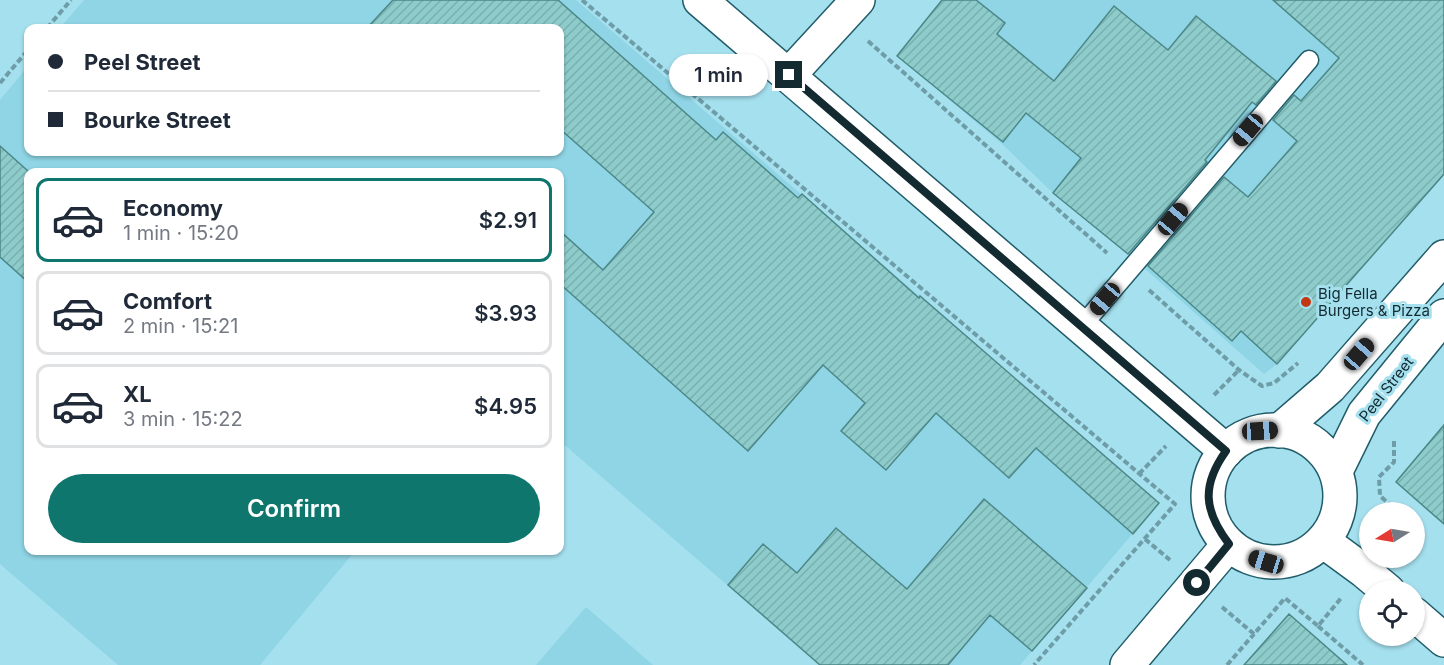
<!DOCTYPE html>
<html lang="en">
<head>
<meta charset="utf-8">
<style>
	:root { --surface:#fff; --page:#f6f6f7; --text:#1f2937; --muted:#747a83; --line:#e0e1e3; --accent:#0f766e }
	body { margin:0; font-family:Inter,sans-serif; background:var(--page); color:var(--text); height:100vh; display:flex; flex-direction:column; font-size:22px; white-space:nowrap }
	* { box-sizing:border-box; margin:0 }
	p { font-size:20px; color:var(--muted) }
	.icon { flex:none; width:33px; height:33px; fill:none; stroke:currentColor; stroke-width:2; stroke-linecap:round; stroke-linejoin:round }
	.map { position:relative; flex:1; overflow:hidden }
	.sheet { position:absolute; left:24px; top:168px; width:540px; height:387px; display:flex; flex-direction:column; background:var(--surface); border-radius:12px; box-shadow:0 2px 4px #0004 }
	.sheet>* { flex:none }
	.top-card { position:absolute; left:24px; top:24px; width:540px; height:132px; border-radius:12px; box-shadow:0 2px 4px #0004; display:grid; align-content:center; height:132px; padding:0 24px; background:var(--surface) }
	.needle { width:39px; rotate:259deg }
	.controls { position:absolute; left:1359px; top:502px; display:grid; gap:12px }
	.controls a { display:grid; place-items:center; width:66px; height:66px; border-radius:50%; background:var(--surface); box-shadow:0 2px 4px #0004; font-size:30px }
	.end { position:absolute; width:27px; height:27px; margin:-14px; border:8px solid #122a30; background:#fff; box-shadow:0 0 0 3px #fff }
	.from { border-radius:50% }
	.bubble { position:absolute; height:42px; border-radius:21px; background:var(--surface); box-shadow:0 2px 4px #0004; font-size:20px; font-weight:600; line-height:42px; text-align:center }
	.car { position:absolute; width:18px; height:36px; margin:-18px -9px; border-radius:8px; box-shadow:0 0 4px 2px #0007; background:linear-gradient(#222 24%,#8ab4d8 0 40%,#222 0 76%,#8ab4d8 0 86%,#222 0) }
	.top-card b { display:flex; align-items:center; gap:21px; height:57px; font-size:22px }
	.top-card b+b { border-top:2px solid var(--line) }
	.top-card i { width:15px; height:15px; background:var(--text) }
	ul { padding:10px 0 0; list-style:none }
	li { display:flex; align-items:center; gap:18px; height:84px; margin:0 12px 9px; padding:0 12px; border:3px solid var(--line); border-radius:12px }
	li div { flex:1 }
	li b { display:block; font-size:22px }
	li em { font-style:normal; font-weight:600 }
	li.selected { border-color:var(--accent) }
	li>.icon { width:54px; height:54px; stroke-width:1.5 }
	.cta { display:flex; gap:12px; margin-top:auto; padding:12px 24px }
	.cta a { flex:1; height:69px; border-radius:36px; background:var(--accent); color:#fff; font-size:24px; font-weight:600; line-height:69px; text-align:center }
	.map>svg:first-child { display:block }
</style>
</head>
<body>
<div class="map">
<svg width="1444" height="665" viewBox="0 0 1444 665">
	<defs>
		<pattern id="building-hatch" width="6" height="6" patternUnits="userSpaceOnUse" patternTransform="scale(1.5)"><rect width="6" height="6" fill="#8ecccb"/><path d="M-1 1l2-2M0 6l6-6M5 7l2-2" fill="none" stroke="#79afaf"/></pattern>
	</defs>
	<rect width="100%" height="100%" fill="#a5e0ee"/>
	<path fill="#8fd5e5" d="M84,0H576L1159,503L1020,665H820L560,441V172H28V550L355,551L260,665H118L0,564V100L28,66V152H560V28H60Z
		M942,0H1444L1277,364L1264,374L1128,254L1053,193L1002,144L897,56Z
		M586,607L653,665H536Z"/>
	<path fill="url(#building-hatch)" stroke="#4b8787" stroke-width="1.5" d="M393,0H558L716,140L723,132L798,198L802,194L919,298L920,296L1159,503L1133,534L1036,448L1009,478L936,413L886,470L841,431L865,403L823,365L748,451L560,284V231L603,270L654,212L560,129V28H367Z
		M942,0H976L1005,23L997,34L1054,81L1114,6L1168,50L1196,16L1276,81L1256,105L1252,102L1205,160L1207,162L1128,254L1053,193L1081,158L1026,113L1003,142L897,56Z
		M1273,0H1444V174L1277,364L1241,331L1232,341L1148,266L1224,177L1248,197L1297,141L1273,120L1294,95L1301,101L1339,58Z
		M0,146L28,171V282L0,257Z
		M1444,425V524L1396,482Z
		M984,499L1087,588L1032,651L990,615L948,665H820L728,585L763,544L797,573L836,528L907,589Z
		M1289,614L1347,665H1244Z"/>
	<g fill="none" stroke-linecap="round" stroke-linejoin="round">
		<defs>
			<path id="service" d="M1081,327L1309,60"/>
			<path id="minor" d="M700,0L1226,451
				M789,75L858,0
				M1323,541L1364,571L1388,591
				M1414,614L1444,640"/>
			<path id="secondary" d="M1208 496a66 66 0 1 1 132 0a66 66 0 1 1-132 0Z
				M1279,431L1330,387L1444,257
				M1337,469L1364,414L1444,316
				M1127,665L1229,544"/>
		</defs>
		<use href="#service" stroke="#215c69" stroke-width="21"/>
		<use href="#minor" stroke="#215c69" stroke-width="36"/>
		<use href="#secondary" stroke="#215c69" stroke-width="36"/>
		<path stroke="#6e9ca7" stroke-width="4" stroke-dasharray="6 3" stroke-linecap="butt" d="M582,0L1175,504L1034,665
			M47,28L71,0
			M868,41L1107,253
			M0,83L28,50
			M1149,290L1239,370L1262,386L1274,383L1298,363
			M1214,395L1239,370
			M1394,441V462L1379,477L1380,496L1400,513
			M1139,474L1166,446
			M1145,539L1170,560
			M1222,607L1254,634L1285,598L1318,626L1342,597
			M1318,626L1363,665
			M1227,665L1254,634"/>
		<use href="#service" stroke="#fff" stroke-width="18"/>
		<use href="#minor" stroke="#fff" stroke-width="33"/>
		<use href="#secondary" stroke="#fff" stroke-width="33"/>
	</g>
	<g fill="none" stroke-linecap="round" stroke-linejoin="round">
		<path stroke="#122a30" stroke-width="8" d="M789,75L1226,451C1201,486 1204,511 1229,544L1197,583"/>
	</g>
	<circle fill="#c23812" stroke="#a5e0ee" stroke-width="2" cx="1306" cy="302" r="6"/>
	<g text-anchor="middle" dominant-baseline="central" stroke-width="6" stroke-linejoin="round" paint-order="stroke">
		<g font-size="15" fill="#122a30" stroke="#a5e0ee" text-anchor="start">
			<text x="1318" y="293">Big Fella<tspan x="1318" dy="17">Burgers &amp; Pizza</tspan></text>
		</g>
		<g font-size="15" fill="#122a30" stroke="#a5e0ee">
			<text transform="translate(1386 389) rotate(-52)">Peel Street</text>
		</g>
	</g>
</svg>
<div class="controls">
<a><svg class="needle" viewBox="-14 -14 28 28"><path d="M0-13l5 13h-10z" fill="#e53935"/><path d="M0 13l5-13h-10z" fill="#747a83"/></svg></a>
<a><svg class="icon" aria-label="locate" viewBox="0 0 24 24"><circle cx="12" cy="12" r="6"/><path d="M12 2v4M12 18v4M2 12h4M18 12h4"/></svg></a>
</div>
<i class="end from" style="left:1197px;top:583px"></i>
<i class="end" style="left:789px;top:75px"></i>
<div class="bubble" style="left:669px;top:54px;width:99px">1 min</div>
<i class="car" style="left:1248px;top:130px;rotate:220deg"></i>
<i class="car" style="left:1173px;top:219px;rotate:40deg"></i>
<i class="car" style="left:1105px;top:299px;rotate:220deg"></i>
<i class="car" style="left:1359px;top:354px;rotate:41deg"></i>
<i class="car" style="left:1260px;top:431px;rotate:87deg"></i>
<i class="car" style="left:1266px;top:562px;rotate:287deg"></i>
<div class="top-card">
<b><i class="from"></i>Peel Street</b>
<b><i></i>Bourke Street</b>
</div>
<section class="sheet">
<ul>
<li class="selected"><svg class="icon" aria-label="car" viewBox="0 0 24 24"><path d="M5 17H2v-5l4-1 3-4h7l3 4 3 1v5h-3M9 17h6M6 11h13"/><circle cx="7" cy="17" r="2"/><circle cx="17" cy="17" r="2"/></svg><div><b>Economy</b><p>1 min · 15:20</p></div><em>$2.91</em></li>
<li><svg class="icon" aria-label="car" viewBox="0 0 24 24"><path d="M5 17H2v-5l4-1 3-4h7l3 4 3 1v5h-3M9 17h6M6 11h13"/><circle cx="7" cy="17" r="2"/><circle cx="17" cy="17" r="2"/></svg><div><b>Comfort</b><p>2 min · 15:21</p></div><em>$3.93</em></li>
<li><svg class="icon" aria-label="car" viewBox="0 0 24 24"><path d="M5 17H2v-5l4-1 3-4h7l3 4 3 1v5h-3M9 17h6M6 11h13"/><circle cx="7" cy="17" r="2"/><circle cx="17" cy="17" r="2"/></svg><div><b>XL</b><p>3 min · 15:22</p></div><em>$4.95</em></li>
</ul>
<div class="cta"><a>Confirm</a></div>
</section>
</div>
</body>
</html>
